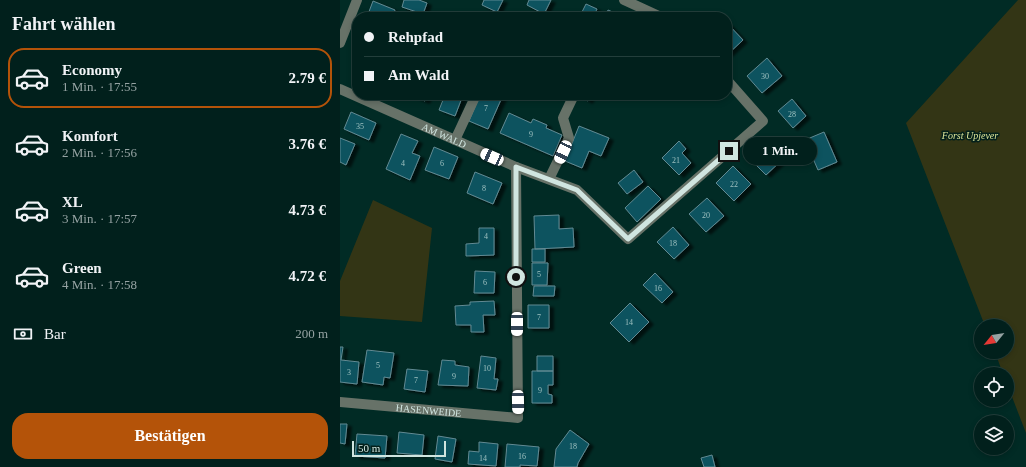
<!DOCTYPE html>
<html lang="de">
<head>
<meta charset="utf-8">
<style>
	:root { --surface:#01201c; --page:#0b2825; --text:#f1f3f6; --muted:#96a3a3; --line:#233e3b; --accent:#b45309 }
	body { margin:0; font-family:Georgia,serif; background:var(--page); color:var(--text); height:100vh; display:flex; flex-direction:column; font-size:15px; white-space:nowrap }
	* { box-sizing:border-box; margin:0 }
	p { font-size:13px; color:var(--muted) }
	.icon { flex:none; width:22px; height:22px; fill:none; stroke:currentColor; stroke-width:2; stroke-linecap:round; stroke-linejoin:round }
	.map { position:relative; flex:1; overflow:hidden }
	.sheet { display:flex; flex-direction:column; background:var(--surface); width:340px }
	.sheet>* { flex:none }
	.guide { position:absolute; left:12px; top:12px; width:380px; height:88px; border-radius:16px; box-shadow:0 2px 6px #0003,0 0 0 1px var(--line); display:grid; align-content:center; height:88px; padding:0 12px; background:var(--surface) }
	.needle { width:26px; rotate:240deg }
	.tools { position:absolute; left:634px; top:319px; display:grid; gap:8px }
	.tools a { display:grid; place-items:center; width:40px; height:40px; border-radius:50%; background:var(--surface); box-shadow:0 2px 6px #0003,0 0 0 1px var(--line); font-size:20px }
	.scale { position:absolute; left:12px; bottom:10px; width:94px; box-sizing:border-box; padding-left:4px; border:2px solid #d0e5e0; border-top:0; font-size:11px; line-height:14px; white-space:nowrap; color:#d0e5e0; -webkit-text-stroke:3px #03201b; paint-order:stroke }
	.end { position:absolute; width:18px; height:18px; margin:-9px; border:5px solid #d0e5e0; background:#111; box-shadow:0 0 0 2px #111 }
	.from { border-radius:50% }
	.bubble { position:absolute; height:28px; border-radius:14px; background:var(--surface); box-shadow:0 2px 6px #0003,0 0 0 1px var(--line); font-size:13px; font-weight:700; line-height:28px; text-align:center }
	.car { position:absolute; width:12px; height:24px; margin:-12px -6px; border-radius:5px; box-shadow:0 0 3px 1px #0007; background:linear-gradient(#fff 24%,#345 0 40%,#fff 0 76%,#345 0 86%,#fff 0) }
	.guide b { display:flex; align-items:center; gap:14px; height:38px; font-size:15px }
	.guide b+b { border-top:1px solid var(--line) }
	.guide i { width:10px; height:10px; background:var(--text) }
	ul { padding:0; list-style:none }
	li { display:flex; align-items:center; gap:12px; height:60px; margin:0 8px 6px; padding:0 4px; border:2px solid transparent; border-radius:16px }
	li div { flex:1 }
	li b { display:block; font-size:15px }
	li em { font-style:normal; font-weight:700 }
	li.current { border-color:var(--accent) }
	li>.icon { width:36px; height:36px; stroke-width:1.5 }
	h2 { padding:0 12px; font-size:18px; line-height:48px }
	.pay { display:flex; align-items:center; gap:10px; height:44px; padding:0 12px; font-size:15px }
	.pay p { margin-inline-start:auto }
	.cta { display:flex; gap:8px; margin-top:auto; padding:8px 12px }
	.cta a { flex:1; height:46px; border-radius:16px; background:var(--accent); color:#fff; font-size:16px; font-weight:700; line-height:46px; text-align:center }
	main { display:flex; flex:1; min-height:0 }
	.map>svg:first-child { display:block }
</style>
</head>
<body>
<main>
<section class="sheet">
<h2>Fahrt wählen</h2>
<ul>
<li class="current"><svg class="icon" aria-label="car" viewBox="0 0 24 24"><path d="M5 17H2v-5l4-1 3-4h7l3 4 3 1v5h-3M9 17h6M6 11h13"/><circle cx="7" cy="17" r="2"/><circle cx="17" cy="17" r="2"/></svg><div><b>Economy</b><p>1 Min. · 17:55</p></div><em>2.79 €</em></li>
<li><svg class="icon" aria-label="car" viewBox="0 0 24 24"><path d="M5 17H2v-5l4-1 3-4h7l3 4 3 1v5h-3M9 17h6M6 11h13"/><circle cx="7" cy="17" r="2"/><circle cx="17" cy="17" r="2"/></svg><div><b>Komfort</b><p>2 Min. · 17:56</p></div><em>3.76 €</em></li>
<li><svg class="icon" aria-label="car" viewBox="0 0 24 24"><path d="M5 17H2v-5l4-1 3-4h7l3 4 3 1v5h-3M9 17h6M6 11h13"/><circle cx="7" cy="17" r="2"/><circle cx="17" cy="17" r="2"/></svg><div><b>XL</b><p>3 Min. · 17:57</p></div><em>4.73 €</em></li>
<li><svg class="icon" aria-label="car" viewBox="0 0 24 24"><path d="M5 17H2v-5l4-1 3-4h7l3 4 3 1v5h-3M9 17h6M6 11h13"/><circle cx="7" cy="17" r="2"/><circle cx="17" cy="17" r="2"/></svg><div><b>Green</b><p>4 Min. · 17:58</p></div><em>4.72 €</em></li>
</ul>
<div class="pay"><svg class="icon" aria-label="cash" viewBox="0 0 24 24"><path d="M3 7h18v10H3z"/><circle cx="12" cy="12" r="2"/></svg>Bar<p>200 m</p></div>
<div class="cta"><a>Bestätigen</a></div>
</section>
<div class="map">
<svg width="686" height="467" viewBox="0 0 686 467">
	<defs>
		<filter id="shadow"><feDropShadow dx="4.5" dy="2.5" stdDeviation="1" flood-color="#0009"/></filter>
	</defs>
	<rect width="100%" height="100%" fill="#012b25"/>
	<path fill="#333515" d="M678,0H686V433L667,384V374H663L655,352H667V326H645L566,123Z
		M33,200L92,228L82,322L0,316V281Z"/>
	<path fill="#08525f" stroke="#638a93" filter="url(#shadow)" d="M64,0H79L87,3L83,14L62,7Z
		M144,0H163L157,12L142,5Z
		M189,0H211L204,14L187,5Z
		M33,1L55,10L52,17H27Z
		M246,4L257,9L253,17H232L234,13L240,16Z
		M268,10L284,17H265Z
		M387,23L403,40L388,54L387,53Z
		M427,58L442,76L422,93L407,76Z
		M71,95H88L85,101Z
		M105,95H123L115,116L99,110Z
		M140,95H163L148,129L129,121Z
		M239,95H251L248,101Z
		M452,99L466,116L453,128L438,111Z
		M11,112L36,123L29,140L4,129Z
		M169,113L191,123L193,119L207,125L206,128L222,135L213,156L160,133Z
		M239,126L269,138L261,156L249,151L242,168L225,161Z
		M484,132L497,162L478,170L465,140Z
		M61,134L78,141L72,153L80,156L70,180L46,169Z
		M0,138L15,144L6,165L0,162Z
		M339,141L346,149L342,153L351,163L339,175L322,158Z
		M425,143L442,160L426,175L410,159Z
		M94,147L118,157L109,179L85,170Z
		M393,166L411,184L394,201L376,183Z
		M294,170L303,182L287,194L278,183Z
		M135,172L162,183L153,204L127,193Z
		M308,186L321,199L297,222L285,208Z
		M367,198L384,216L366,232L349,214Z
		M219,215V229L233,228L234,247L195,249L194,216Z
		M333,227L349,245L334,259L317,242Z
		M139,228H154V255L126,256V244L139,243Z
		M192,249H205V262H192Z
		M192,263H208L207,285H192Z
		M135,271L155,272L154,293H134Z
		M315,273L333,292L322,303L303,285Z
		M194,286H215L214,296H193Z
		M154,301L155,315H143L144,332H131V325H116L115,306L130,305V302Z
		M290,303L309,322L289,342L270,323Z
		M188,305H209V328H188Z
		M0,347H3L1,360L19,362L17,384L0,382Z
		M27,350L54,353L50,378L44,377L43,385L22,382Z
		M141,356L156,358L154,379H158L156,390L137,388Z
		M197,356H213V371H197Z
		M102,360L115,361V365L129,367L128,386L98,385Z
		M67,369L88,371L85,392L64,389Z
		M192,371H213V385H208V394L212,395V403H192Z
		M0,424H7L5,444L0,443Z
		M230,430L249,444L238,463L237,467H214L216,449Z
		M59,432L84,435L82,455L57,453Z
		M17,434L47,436L45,458L15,456Z
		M98,436L116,439L112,462L95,459Z
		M139,442L158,444L156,466L128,464L129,451L139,452Z
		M167,444L199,447L197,466L180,465V467H165Z
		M372,455L375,467H364L361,458Z"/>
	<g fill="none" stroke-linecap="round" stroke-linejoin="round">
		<g stroke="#677268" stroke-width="10">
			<path d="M284,0L321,17"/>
			<path d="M0,43L17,0"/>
			<path id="s1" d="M0,89L176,167L237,190L288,239L423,121L387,80"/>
			<path d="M115,140L136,95"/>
			<path d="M209,179L229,138L223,118L234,95"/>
			<path id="s2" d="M0,402L178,418L176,167"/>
		</g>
	</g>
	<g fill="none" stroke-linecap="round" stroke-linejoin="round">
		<path stroke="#d0e5e0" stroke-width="5" d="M176,277V167L237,190L288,239L389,151"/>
	</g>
	<g text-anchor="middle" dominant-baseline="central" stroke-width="3" stroke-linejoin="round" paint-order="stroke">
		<g font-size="8" fill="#9ec0c0">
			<text x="425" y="76">30</text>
			<text x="146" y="108">7</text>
			<text x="452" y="114">28</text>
			<text x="20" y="126">35</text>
			<text x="191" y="134">9</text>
			<text x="336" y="160">21</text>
			<text x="63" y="163">4</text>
			<text x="102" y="163">6</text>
			<text x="394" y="184">22</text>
			<text x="144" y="188">8</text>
			<text x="366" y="215">20</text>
			<text x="146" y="236">4</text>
			<text x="333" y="243">18</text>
			<text x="199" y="274">5</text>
			<text x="145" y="282">6</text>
			<text x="318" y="288">16</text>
			<text x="199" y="317">7</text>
			<text x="289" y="322">14</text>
			<text x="38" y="365">5</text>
			<text x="147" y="368">10</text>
			<text x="9" y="372">3</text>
			<text x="114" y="376">9</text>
			<text x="76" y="380">7</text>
			<text x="200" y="390">9</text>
			<text x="233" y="446">18</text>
			<text x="182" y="456">16</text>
			<text x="143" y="458">14</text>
		</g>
		<g font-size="10" fill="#d0e5e0" stroke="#03201b">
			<text stroke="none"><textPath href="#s1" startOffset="114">AM WALD</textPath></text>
			<text stroke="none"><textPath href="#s2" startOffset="89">HASENWEIDE</textPath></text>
		</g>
		<g font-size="10" font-style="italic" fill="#dfe599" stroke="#03201b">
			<text x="630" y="135">Forst Upjever</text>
		</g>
	</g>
</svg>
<div class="tools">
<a><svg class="needle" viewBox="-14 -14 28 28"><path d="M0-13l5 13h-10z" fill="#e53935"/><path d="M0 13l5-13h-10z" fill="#96a3a3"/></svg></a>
<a><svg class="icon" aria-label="locate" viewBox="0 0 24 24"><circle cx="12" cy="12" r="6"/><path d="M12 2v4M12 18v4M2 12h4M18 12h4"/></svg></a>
<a><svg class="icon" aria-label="layers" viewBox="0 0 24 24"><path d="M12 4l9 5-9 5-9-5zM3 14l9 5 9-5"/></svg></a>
</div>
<div class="scale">50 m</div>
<i class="end from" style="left:176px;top:277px"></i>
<i class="end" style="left:389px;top:151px"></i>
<div class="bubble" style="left:403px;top:137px;width:74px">1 Min.</div>
<i class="car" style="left:223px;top:152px;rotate:205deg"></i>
<i class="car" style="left:152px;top:157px;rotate:294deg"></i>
<i class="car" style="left:177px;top:324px;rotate:180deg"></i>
<i class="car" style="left:178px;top:402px;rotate:179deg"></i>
<div class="guide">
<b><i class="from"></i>Rehpfad</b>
<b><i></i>Am Wald</b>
</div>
</div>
</main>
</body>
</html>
